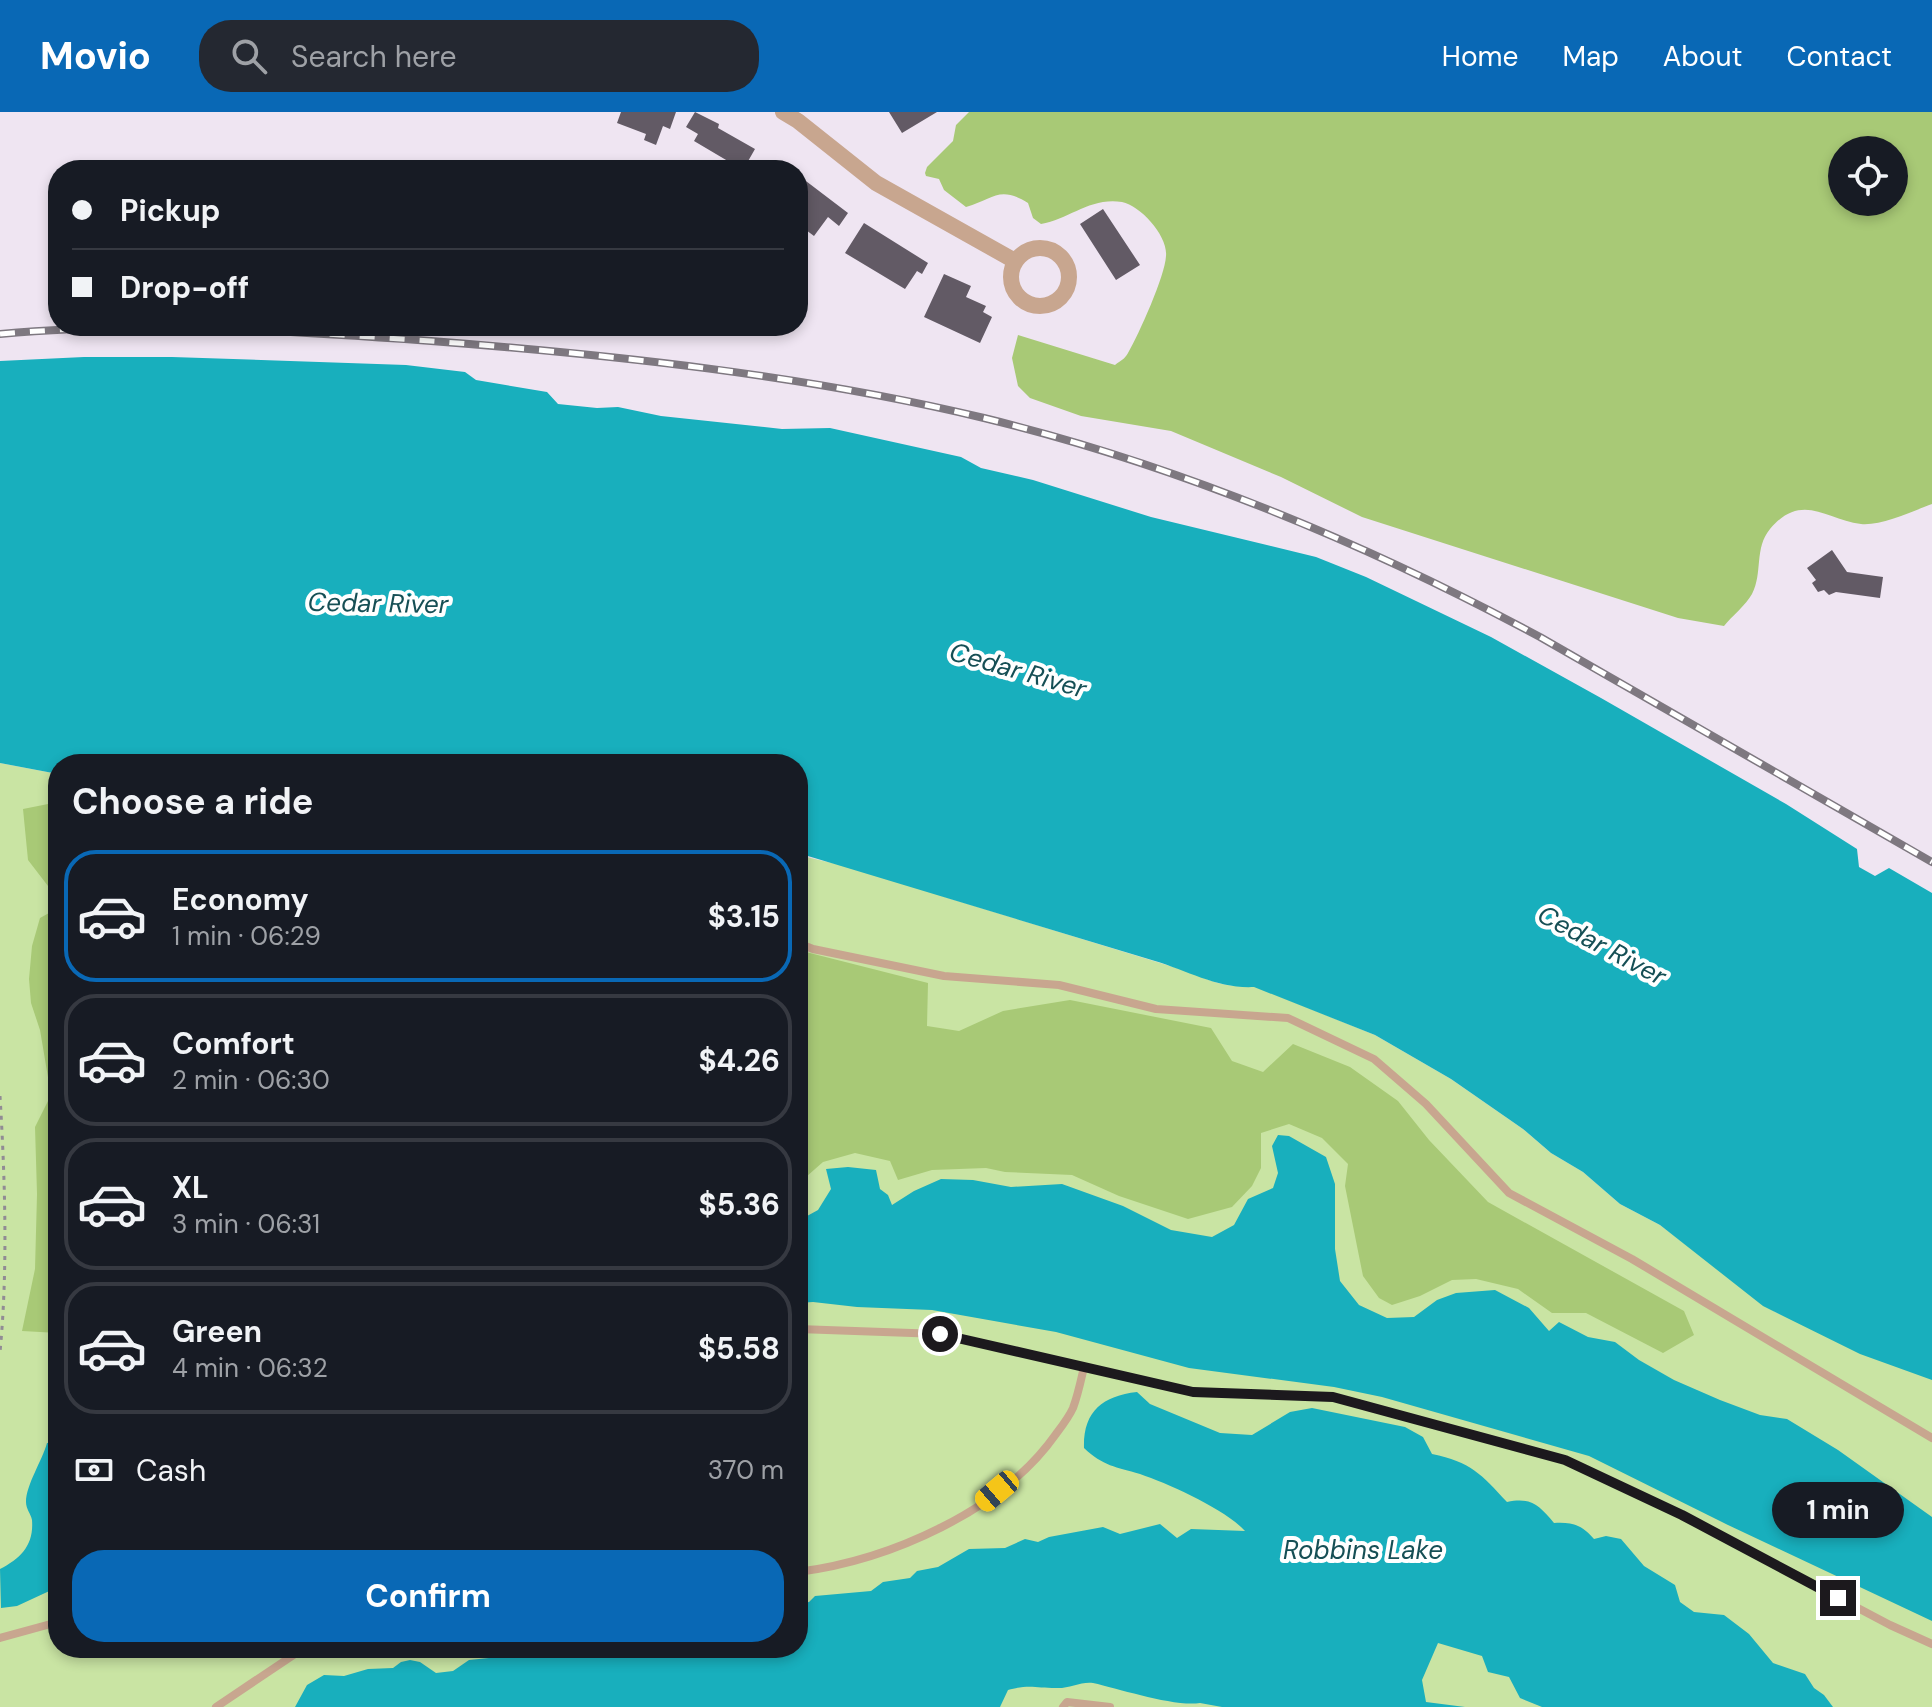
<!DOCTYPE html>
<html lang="en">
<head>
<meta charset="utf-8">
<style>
	:root { --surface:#171b24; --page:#242831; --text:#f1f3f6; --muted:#9ea1a6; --line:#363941; --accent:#0968b5 }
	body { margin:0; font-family:"DM Sans",sans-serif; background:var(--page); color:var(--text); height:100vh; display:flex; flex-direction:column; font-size:30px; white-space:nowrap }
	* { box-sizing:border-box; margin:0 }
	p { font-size:26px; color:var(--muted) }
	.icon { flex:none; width:44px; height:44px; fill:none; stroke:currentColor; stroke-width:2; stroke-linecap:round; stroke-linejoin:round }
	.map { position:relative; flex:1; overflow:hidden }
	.side { position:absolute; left:48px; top:642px; width:760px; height:904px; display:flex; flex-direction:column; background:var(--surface); border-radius:32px; box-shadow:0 4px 12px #0003 }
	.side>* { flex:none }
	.banner { position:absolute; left:48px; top:48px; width:760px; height:176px; border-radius:32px; box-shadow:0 4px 12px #0003; display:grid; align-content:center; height:176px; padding:0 24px; background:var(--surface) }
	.tools { position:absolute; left:1828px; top:24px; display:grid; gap:16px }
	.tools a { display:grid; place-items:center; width:80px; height:80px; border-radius:50%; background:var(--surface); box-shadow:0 4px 12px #0003; font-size:40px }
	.end { position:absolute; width:36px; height:36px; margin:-18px; border:10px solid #1c191d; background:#fff; box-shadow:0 0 0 4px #fff }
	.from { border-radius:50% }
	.bubble { position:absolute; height:56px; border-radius:28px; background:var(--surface); box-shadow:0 4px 12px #0003; font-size:26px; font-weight:700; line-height:56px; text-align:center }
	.car { position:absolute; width:24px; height:48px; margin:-24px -12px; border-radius:10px; box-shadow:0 0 6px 2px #0007; background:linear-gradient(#f5c518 24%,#345 0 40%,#f5c518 0 76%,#345 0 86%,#f5c518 0) }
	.banner b { display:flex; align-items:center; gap:28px; height:76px; font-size:30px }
	.banner b+b { border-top:2px solid var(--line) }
	.banner i { width:20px; height:20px; background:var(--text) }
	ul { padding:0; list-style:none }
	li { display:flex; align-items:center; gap:24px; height:132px; margin:0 16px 12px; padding:0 8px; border:4px solid var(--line); border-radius:32px }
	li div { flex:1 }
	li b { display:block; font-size:30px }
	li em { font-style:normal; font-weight:700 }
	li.selected { border-color:var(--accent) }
	li>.icon { width:72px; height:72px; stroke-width:1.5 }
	h2 { padding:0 24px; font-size:36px; line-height:96px }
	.pay { display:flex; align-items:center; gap:20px; height:88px; padding:0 24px; font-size:30px }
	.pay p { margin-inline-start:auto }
	.button { display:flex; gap:16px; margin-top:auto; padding:16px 24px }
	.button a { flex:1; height:92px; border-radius:32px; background:var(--accent); color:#fff; font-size:32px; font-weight:700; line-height:92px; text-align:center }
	header { display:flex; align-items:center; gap:48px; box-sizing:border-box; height:112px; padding:0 40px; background:var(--accent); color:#fff }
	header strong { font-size:38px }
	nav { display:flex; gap:44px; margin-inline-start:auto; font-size:28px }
	.search { width:560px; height:72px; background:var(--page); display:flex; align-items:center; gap:20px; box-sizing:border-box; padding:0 28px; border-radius:32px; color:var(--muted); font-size:30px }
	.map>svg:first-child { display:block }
</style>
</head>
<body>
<header>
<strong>Movio</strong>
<div class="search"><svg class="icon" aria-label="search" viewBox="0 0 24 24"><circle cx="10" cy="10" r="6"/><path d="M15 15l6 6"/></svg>Search here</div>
<nav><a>Home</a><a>Map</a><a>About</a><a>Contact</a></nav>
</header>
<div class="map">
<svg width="1932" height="1595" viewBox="0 0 1932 1595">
	<rect width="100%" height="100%" fill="#efe5f2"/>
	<path fill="#c9e4a3" d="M0,651L58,662V1536H798V743L887,764L945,785L1193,861C1213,871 1231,876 1254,874L1375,923L1451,967L1523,1017L1551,1041L1583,1060L1620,1092L1660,1113L1775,1200L1932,1267V1595H0Z"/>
	<path fill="#a8c976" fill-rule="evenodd" d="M969,0H1932V392C1913,399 1881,414 1861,412C1827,408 1802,379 1770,417C1754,436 1763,461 1752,482C1746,493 1732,504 1724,514L1678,506L1362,405L1281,365L1171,319L1081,304L1030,286L1018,274L1012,246L1018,223L1115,253C1120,249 1125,247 1128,241C1139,222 1165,164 1166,144C1168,124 1141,94 1122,90C1090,85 1070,107 1041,112L1033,106L1028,91C999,73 994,87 966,95L944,78L939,67L926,64L925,61L927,55L953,29L956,13ZM1894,38V90H1842V38Z
		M58,690V787L28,748L23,697Z
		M58,796V1221L22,1219L35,1157L37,1082L35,1015L51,983L40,918L31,891L29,867L32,834L40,806Z
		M798,838L928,871L927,914L959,919L1003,899L1070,888L1211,916L1232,949L1263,960L1293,932L1350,955L1398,989L1429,1028L1488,1090L1684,1199L1694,1223L1663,1241L1586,1201H1552L1518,1177L1476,1167L1452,1168L1420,1184L1392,1193L1379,1186L1363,1164L1345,1074L1348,1052L1322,1026L1289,1012L1261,1021V1056L1252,1074L1232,1095L1188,1107L1119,1084L1072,1063L1005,1060L986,1056L932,1058L898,1068L890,1049L855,1041L823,1050L798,1072Z"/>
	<path fill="#18afbd" d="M84,245H172L406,253L465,260L476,268L547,280L558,292L597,296L618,295L661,304L782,317L830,316L961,345L981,356L1033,368L1151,405L1316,445L1366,465L1491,525L1601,586L1786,692L1857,737L1859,755L1875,764L1889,756L1932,781V1268L1860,1242L1763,1194L1660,1113L1620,1092L1583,1060L1551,1041L1523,1017L1451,967L1375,923L1254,875C1219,877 1188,859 1155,849L798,741V652H58V662L0,651V249Z
		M1278,1023L1289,1024L1326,1045L1335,1072V1137L1340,1169L1359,1193L1387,1206L1414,1205L1437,1188L1456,1181L1495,1178L1529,1196L1549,1219L1559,1210L1588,1225L1615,1230L1639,1248L1674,1268L1720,1288L1760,1303L1787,1307L1838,1338L1932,1405V1509L1728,1413L1589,1344L1382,1285L1334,1275L1189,1256L1056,1220L932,1198L857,1195L813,1190L798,1191V1109L818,1098L831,1077L826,1057L848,1055L876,1058L880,1077L888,1083L892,1093L914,1079L941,1067L973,1068L1011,1075L1062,1072L1123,1094L1171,1118L1212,1125L1234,1113L1248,1087L1273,1076L1278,1061L1272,1034Z
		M1137,1280L1150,1292L1220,1321L1252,1323L1290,1300L1312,1296L1405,1315L1423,1325L1432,1342C1471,1350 1481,1362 1507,1390C1531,1385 1539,1393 1554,1411C1573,1410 1582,1413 1594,1427L1606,1424L1621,1427L1644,1454L1675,1473L1680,1490L1694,1500L1724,1503L1749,1522L1773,1551L1805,1562L1814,1576L1824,1583L1833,1595H1542L1520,1586L1509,1565L1488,1560L1482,1544L1438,1531L1422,1568L1426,1590L1465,1595H1222L1200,1591C1174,1595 1120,1577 1093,1571C1082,1569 1068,1577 1056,1576C1036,1576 1029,1572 1008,1578L1000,1595H295L307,1573L324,1563L344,1564L368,1557L393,1556L401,1550L410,1548L420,1550L436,1561L453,1559L469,1548L489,1546L509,1536H798V1492L809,1490L815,1484L871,1479L883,1470L910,1466L917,1459L938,1455L969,1437L1005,1436L1025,1427L1038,1430L1049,1425L1103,1415L1120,1422L1160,1412L1177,1426L1191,1417L1245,1419C1225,1397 1169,1372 1140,1362C1116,1355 1103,1354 1084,1336C1083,1300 1102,1284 1137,1280Z
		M58,1330V1475L17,1494L1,1496L0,1457C21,1446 34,1433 32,1408C31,1402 26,1397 26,1390C26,1373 42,1349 47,1331Z"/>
	<path fill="#625a65" d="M621,0H676L670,17L663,14L656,33L644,28L646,22L617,11Z
		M695,0L719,12L718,16L755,37L743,58L694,29L698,22L686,15Z
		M889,0H937L902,21Z
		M798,63L848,101L839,114L828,105L814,124L798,112Z
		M1103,97L1140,153L1116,168L1080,112Z
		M864,111L928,151L922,162L917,159L905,177L845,141Z
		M944,162L971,174L966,185L986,194L983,200L992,205L980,231L924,205Z
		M1832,438L1847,460L1883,465L1880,486L1836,480L1829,483L1824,478L1818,480L1812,471L1816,468L1807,456Z"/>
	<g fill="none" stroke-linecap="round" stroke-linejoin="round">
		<path stroke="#918b94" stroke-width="3" stroke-dasharray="4 6" stroke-linecap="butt" d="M0,984C5,1067 8,1157 0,1240"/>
		<path stroke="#c8a68f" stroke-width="8" d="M798,831L813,837L944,864L1059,873L1156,897L1288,906L1374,947L1426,992L1509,1081L1632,1147L1932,1326
			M798,1217L940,1222L1193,1280L1333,1285L1565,1348L1682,1403L1890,1513L1932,1532
			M798,1460C890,1448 1002,1399 1056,1322C1062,1314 1069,1305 1073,1296C1078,1283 1081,1268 1084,1255
			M0,1526L58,1510
			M216,1595L304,1536
			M1063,1595L1067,1590L1110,1595"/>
		<path stroke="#c8a68f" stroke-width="16" d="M783,0L798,9L876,71L1015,149
			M1011 165a29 29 0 1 1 58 0a29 29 0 1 1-58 0Z"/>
		<defs>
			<path id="rail" d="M0,222C142,209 288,219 431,229C614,243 805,263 984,306C1178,353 1365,431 1540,525L1932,750"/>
		</defs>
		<use href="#rail" stroke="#7e7880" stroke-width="8"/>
		<use href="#rail" stroke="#fff" stroke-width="5" stroke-dasharray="15" stroke-linecap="butt"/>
	</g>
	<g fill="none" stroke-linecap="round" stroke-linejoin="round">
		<path stroke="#1c191d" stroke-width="10" d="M940,1222L1193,1280L1333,1285L1565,1348L1682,1403L1838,1486"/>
	</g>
	<g text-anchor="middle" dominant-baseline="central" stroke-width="8" stroke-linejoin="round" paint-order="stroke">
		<g font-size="26" font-style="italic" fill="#164f55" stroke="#fff">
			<text transform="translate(378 491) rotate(1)">Cedar River</text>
			<text transform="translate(1018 558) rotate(16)">Cedar River</text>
			<text transform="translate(1602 833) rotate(28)">Cedar River</text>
			<text x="1363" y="1438">Robbins Lake</text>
		</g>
	</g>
</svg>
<div class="tools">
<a><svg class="icon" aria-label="locate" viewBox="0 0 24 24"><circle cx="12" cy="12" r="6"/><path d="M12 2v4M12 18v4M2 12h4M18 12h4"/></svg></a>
</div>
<i class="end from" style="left:940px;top:1222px"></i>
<i class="end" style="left:1838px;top:1486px"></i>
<div class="bubble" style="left:1772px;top:1370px;width:132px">1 min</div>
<i class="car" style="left:997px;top:1379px;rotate:230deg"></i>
<div class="banner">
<b><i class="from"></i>Pickup</b>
<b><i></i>Drop-off</b>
</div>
<section class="side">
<h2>Choose a ride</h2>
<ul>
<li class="selected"><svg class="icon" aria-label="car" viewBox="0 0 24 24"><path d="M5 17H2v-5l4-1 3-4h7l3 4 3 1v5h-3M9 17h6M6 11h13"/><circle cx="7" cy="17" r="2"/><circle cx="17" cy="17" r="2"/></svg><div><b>Economy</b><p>1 min · 06:29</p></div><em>$3.15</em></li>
<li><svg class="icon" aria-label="car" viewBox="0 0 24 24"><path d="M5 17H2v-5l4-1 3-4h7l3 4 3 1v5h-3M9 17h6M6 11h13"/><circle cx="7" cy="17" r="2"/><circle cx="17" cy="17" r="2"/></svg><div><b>Comfort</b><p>2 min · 06:30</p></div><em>$4.26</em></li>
<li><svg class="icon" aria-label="car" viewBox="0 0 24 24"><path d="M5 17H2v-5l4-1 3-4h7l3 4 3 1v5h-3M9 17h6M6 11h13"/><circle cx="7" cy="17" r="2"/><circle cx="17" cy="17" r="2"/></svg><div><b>XL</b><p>3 min · 06:31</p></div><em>$5.36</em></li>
<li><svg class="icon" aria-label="car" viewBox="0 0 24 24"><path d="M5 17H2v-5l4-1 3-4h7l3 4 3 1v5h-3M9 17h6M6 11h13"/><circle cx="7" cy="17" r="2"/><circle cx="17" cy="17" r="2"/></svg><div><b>Green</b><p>4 min · 06:32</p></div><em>$5.58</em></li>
</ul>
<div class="pay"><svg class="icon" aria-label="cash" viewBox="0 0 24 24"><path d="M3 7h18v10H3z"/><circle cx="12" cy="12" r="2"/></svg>Cash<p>370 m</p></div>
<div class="button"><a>Confirm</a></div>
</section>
</div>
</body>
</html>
